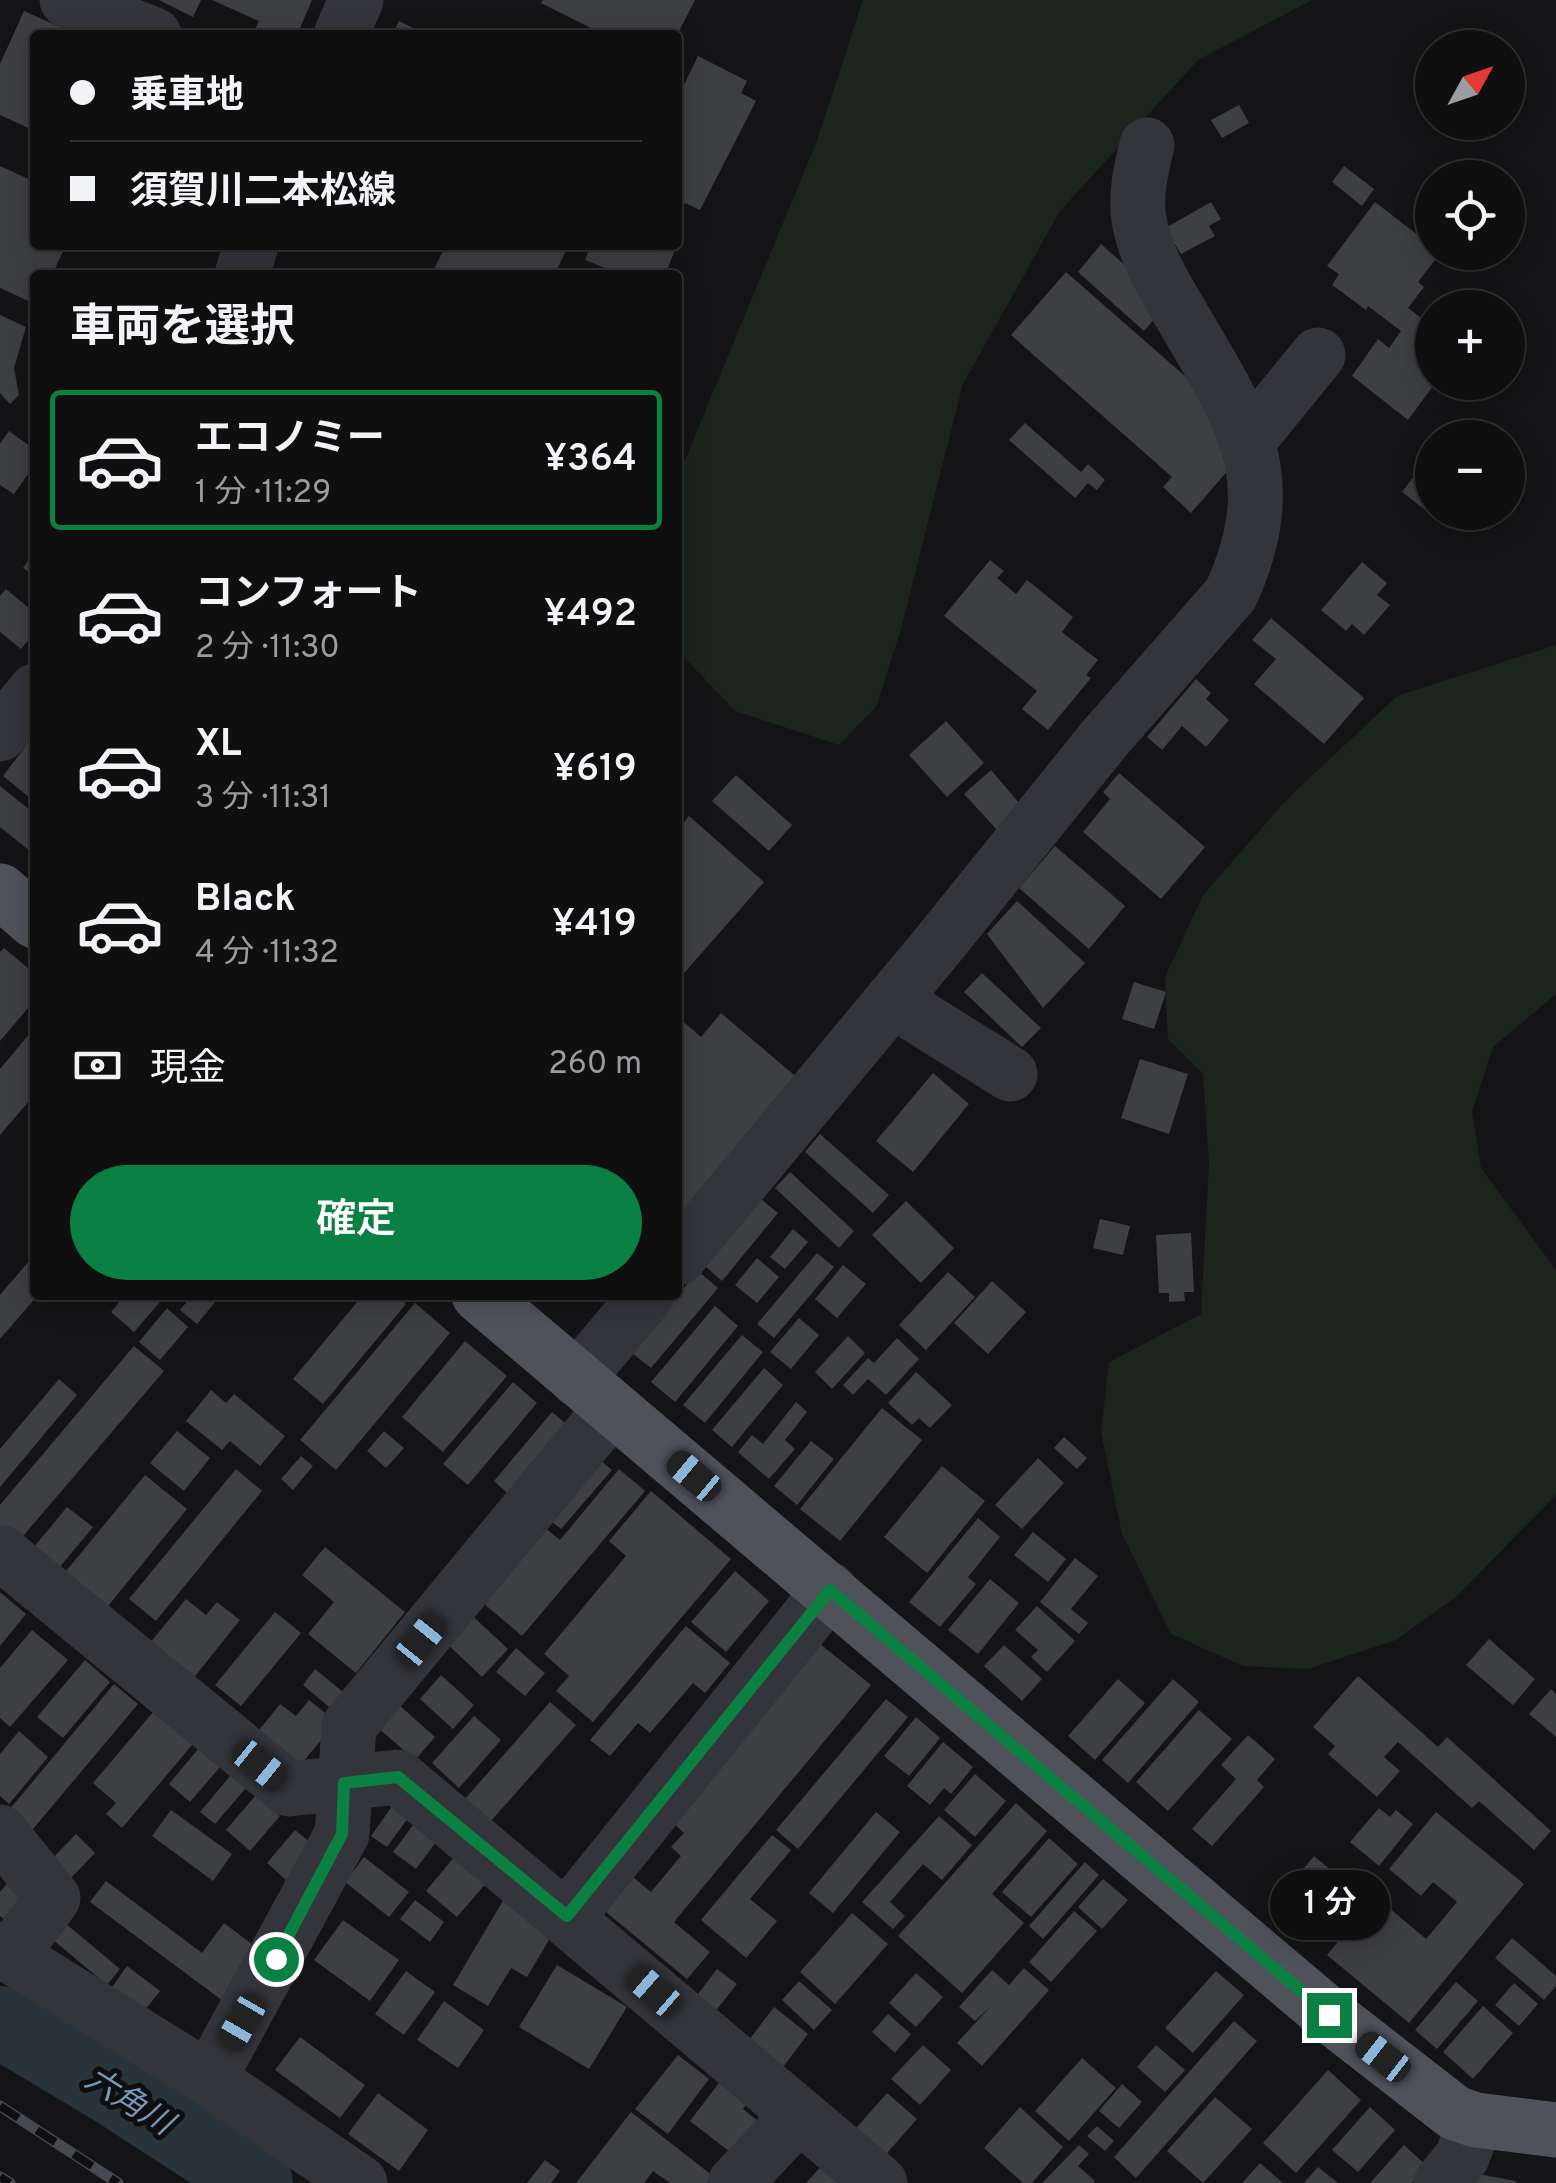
<!DOCTYPE html>
<html lang="ja">
<head>
<meta charset="utf-8">
<style>
	:root { --surface:#0f0f10; --page:#1d1d1e; --text:#f1f3f6; --muted:#9b9c9f; --line:#2f2f30; --accent:#0b8043 }
	body { margin:0; font-family:Overpass,"Noto Sans JP",sans-serif; background:var(--page); color:var(--text); height:100vh; display:flex; flex-direction:column; font-size:38px; white-space:nowrap }
	* { box-sizing:border-box; margin:0 }
	p { font-size:32px; color:var(--muted) }
	.icon { flex:none; width:55px; height:55px; fill:none; stroke:currentColor; stroke-width:2; stroke-linecap:round; stroke-linejoin:round }
	.map { position:relative; flex:1; overflow:hidden }
	.details { position:absolute; left:30px; top:270px; width:652px; height:1030px; display:flex; flex-direction:column; background:var(--surface); border-radius:10px; box-shadow:0 5px 25px #0003,0 0 0 2px var(--line) }
	.details>* { flex:none }
	.top-card { position:absolute; left:30px; top:30px; width:652px; height:220px; border-radius:10px; box-shadow:0 5px 25px #0003,0 0 0 2px var(--line); display:grid; align-content:center; height:220px; padding:0 40px; background:var(--surface) }
	.needle { width:65px; rotate:50deg }
	.controls { position:absolute; left:1415px; top:30px; display:grid; gap:20px }
	.controls a { display:grid; place-items:center; width:110px; height:110px; border-radius:50%; background:var(--surface); box-shadow:0 5px 25px #0003,0 0 0 2px var(--line); font-size:50px }
	.end { position:absolute; width:45px; height:45px; margin:-22px; border:12px solid #0b8043; background:#fff; box-shadow:0 0 0 5px #fff }
	.from { border-radius:50% }
	.bubble { position:absolute; height:70px; border-radius:35px; background:var(--surface); box-shadow:0 5px 25px #0003,0 0 0 2px var(--line); font-size:32px; font-weight:600; line-height:70px; text-align:center }
	.car { position:absolute; width:30px; height:60px; margin:-30px -15px; border-radius:12px; box-shadow:0 0 8px 2px #0007; background:linear-gradient(#222 24%,#8ab4d8 0 40%,#222 0 76%,#8ab4d8 0 86%,#222 0) }
	.top-card b { display:flex; align-items:center; gap:35px; height:95px; font-size:38px }
	.top-card b+b { border-top:2px solid var(--line) }
	.top-card i { width:25px; height:25px; background:var(--text) }
	ul { padding:0; list-style:none }
	li { display:flex; align-items:center; gap:30px; height:140px; margin:0 20px 15px; padding:0 20px; border:5px solid transparent; border-radius:10px }
	li div { flex:1 }
	li b { display:block; font-size:38px }
	li em { font-style:normal; font-weight:600 }
	li.active { border-color:var(--accent) }
	li>.icon { width:90px; height:90px; stroke-width:1.5 }
	h2 { padding:0 40px; font-size:45px; line-height:120px }
	.pay { display:flex; align-items:center; gap:25px; height:110px; padding:0 40px; font-size:38px }
	.pay p { margin-inline-start:auto }
	.button { display:flex; gap:20px; margin-top:auto; padding:20px 40px }
	.button a { flex:1; height:115px; border-radius:60px; background:var(--accent); color:#fff; font-size:40px; font-weight:600; line-height:115px; text-align:center }
	.map>svg:first-child { display:block }
</style>
</head>
<body>
<div class="map">
<svg width="1556" height="2183" viewBox="0 0 1556 2183">
	<rect width="100%" height="100%" fill="#141416"/>
	<path fill="#1b241d" d="M863,0H1312L1198,60L1060,211L963,384L900,633L876,707L839,745L735,711L678,651V477L816,143Z
		M1556,645V994L1493,1047L1472,1111L1481,1168L1556,1270V1495L1456,1597L1396,1640L1308,1669L1243,1666L1171,1634L1122,1534L1101,1432L1109,1362L1201,1314L1209,1163L1203,1074L1168,1039L1165,977L1203,895L1288,798L1397,696Z"/>
	<g fill="none" stroke-linecap="round" stroke-linejoin="round">
		<path stroke="#29333b" stroke-width="72" d="M0,2022L115,2091L257,2183"/>
	</g>
	<path fill="#3e3f43" d="M159,0H201L193,17Z
		M212,0H312L297,35H252L259,21Z
		M543,0H695L677,35H605L541,3Z
		M24,11L78,35H35V131L0,115V64Z
		M399,21L428,35H392Z
		M698,56L747,81L741,93L756,101L700,210L685,203L678,218V97Z
		M1239,105L1249,123L1222,138L1211,120Z
		M0,166L35,182V245H66L52,275H35V304L0,288Z
		M1344,166L1374,189L1362,206L1332,182Z
		M1211,202L1221,219L1209,226L1215,236L1181,254L1175,244L1169,248L1160,231Z
		M1375,202L1432,246V252H1441L1418,282L1424,287L1408,308L1432,326L1426,345L1432,352V382H1436L1408,420L1352,376L1378,339L1389,348L1401,331L1368,306L1366,310L1332,285L1339,274L1327,266Z
		M1101,244L1145,283L1161,311L1144,331L1078,272Z
		M446,245H569L554,275H431Z
		M591,245H677L665,275H623L585,260Z
		M1066,272L1242,426L1237,460L1191,513L1163,487L1172,477L1011,335Z
		M0,315L26,327L14,368L19,395L10,404L0,393Z
		M1025,423L1081,472L1088,464L1105,480L1097,490L1088,483L1075,498L1009,440Z
		M9,431L35,450V464L14,494L0,485V444Z
		M1419,470L1432,480V507L1428,512L1402,492Z
		M35,550V576L23,568Z
		M990,560L1004,571L997,578L1016,594L1027,580L1073,617L1062,632L1098,660L1086,675L1091,678L1048,730L1022,709L1037,691L944,616Z
		M1362,562L1387,583L1377,595L1390,605L1364,635L1352,624L1346,631L1321,610Z
		M6,589L35,613V632L21,649L0,632V596Z
		M1271,618L1364,698L1324,744L1254,684L1276,659L1252,640Z
		M1196,679L1211,693L1206,699L1229,720L1206,747L1182,726L1162,750L1147,737Z
		M946,721L984,763L947,797L909,755Z
		M35,734V802L3,776Z
		M991,770L1026,811L1001,834L964,794Z
		M1119,773L1205,847L1161,899L1083,832L1110,799L1103,792Z
		M736,775L792,825L769,851L712,801Z
		M0,786L35,814V845L30,851L0,827Z
		M689,816L764,882L678,980V830Z
		M1055,846L1125,906L1089,949L1019,888Z
		M1017,901L1085,963L1043,1008L987,934Z
		M4,948L35,974V1000L0,1041V952Z
		M982,973L1041,1028L1022,1047L964,992Z
		M1134,982L1166,992L1154,1029L1122,1019Z
		M721,1013L801,1081L678,1228V1017L701,1037Z
		M35,1027V1094L0,1135V1069Z
		M1140,1059L1188,1074L1169,1134L1121,1118Z
		M933,1073L969,1104L913,1172L876,1141Z
		M820,1134L889,1195L873,1213L805,1152Z
		M790,1172L854,1231L839,1248L775,1188Z
		M761,1199L778,1213L722,1281L705,1266Z
		M906,1201L954,1248L921,1283L872,1235Z
		M1100,1219L1130,1226L1123,1255L1093,1248Z
		M793,1229L808,1242L785,1269L770,1257Z
		M1191,1233L1194,1292H1184L1185,1301L1169,1302V1293H1159L1156,1235Z
		M817,1253L834,1267L774,1338L757,1324Z
		M35,1254V1295H38L0,1339V1295Z
		M757,1258L779,1277L757,1303L735,1285Z
		M843,1265L866,1284L837,1318L815,1299Z
		M698,1271L718,1288L651,1368L631,1352Z
		M948,1272L975,1297L926,1350L899,1325Z
		M992,1281L1026,1312L988,1354L954,1323Z
		M125,1295H166L134,1332L111,1312Z
		M186,1295H221L197,1324L180,1310L190,1298Z
		M363,1295H396L406,1304L323,1404L293,1379Z
		M415,1303L450,1333L336,1470L300,1440Z
		M715,1306L738,1326L675,1402L651,1382Z
		M167,1308L188,1327L160,1360L139,1342Z
		M799,1318L819,1335L791,1369L770,1352Z
		M742,1335L763,1352L705,1423L683,1405Z
		M848,1336L865,1353L832,1389L815,1372Z
		M897,1338L919,1359L886,1395L868,1379L853,1395L843,1385L868,1358L874,1363Z
		M465,1341L507,1376L443,1452L402,1417Z
		M134,1346L164,1371L18,1542L0,1528V1505Z
		M764,1368L783,1385L732,1447L712,1430Z
		M916,1372L952,1405L930,1428L919,1418L912,1425L888,1403Z
		M59,1379L77,1395L0,1487V1449Z
		M513,1382L537,1403L468,1485L443,1464Z
		M211,1390L226,1403L234,1394L285,1436L260,1466L230,1441L222,1450L186,1421Z
		M796,1402L807,1412L785,1440L795,1449L769,1479L738,1452L752,1435L763,1444Z
		M882,1408L922,1440L840,1541L800,1509Z
		M552,1412L572,1429L514,1499L494,1481Z
		M177,1431L210,1458L184,1491L150,1463Z
		M384,1431L404,1448L386,1468L367,1451Z
		M1064,1437L1087,1458L1077,1469L1054,1448Z
		M811,1441L834,1459L797,1505L774,1486Z
		M594,1455L612,1470L561,1529L544,1515Z
		M301,1456L313,1466L293,1490L281,1479Z
		M1038,1458L1064,1483L1022,1529L995,1505Z
		M942,1466L985,1501L927,1573L884,1537Z
		M236,1469L262,1491L156,1621L129,1599Z
		M619,1469L645,1491L522,1636L475,1596L538,1522L560,1540Z
		M145,1475L187,1509L104,1611L62,1576Z
		M651,1491L731,1559L593,1722L556,1691L569,1676L544,1654L626,1556L609,1541Z
		M67,1507L93,1527L59,1568L34,1547Z
		M978,1518L1000,1537L968,1577L976,1584L940,1627L909,1602Z
		M1033,1532L1066,1559L1048,1582L1014,1555Z
		M325,1547L405,1612L356,1673L308,1634L334,1602L302,1575Z
		M1075,1558L1098,1576L1071,1609L1088,1623L1079,1634L1040,1602Z
		M735,1571L769,1601L726,1652L691,1622Z
		M990,1579L1019,1603L978,1654L948,1630Z
		M0,1592L26,1614L0,1646Z
		M186,1599L206,1615L217,1602L240,1620L192,1680L149,1644Z
		M1037,1606L1075,1641L1047,1672L1031,1657L1038,1650L1015,1630Z
		M465,1609L508,1649L482,1677L439,1636Z
		M275,1612L301,1633L241,1706L215,1685Z
		M686,1626L730,1663L705,1693L693,1683L650,1733L638,1723L610,1756L590,1740Z
		M32,1630L68,1660L10,1727L0,1718V1668Z
		M1489,1639L1535,1679L1513,1705L1466,1665Z
		M819,1643L871,1685L674,1922L710,1952L687,1979L600,1907L628,1873L651,1892L681,1856L671,1847L684,1833L671,1821Z
		M1004,1645L1042,1679L1022,1701L984,1666Z
		M516,1648L545,1673L525,1696L496,1672Z
		M85,1660L110,1682L63,1738L37,1717Z
		M315,1669L354,1701L341,1717L303,1685Z
		M441,1675L474,1705L453,1729L420,1699Z
		M1358,1676L1438,1747L1447,1737L1551,1831L1534,1850L1479,1801L1472,1808L1398,1742L1384,1757L1400,1771L1377,1797L1328,1754L1335,1746L1313,1727Z
		M1118,1679L1145,1703L1095,1760L1068,1736Z
		M1173,1679L1199,1702L1128,1783L1102,1760Z
		M114,1684L138,1704L28,1835L5,1815Z
		M1551,1689L1556,1694V1737L1529,1714Z
		M389,1696L435,1737L415,1760L369,1720Z
		M886,1699L908,1717L798,1849L776,1830Z
		M309,1700L336,1722L298,1768L256,1734L280,1704L296,1716Z
		M550,1702L576,1725L490,1822L465,1799Z
		M1199,1710L1232,1739L1168,1811L1136,1782Z
		M154,1711L193,1744L122,1828L106,1814L116,1803L93,1783Z
		M474,1716L501,1740L459,1788L432,1763Z
		M916,1717L940,1738L909,1776L884,1756Z
		M19,1731L48,1757L9,1804L0,1796V1754Z
		M1248,1735L1275,1759L1257,1780L1264,1787L1212,1846L1192,1829L1236,1779L1221,1765Z
		M943,1742L973,1767L951,1794L944,1788L930,1805L907,1786Z
		M199,1748L220,1767L190,1802L169,1784Z
		M975,1774L1006,1801L975,1837L944,1810Z
		M231,1775L246,1788L215,1824L200,1812Z
		M256,1795L280,1816L250,1851L226,1830Z
		M395,1802L411,1814L387,1847L371,1836Z
		M1016,1803L1047,1831L992,1894L1024,1923L962,1993L898,1936Z
		M1379,1808L1390,1817L1396,1810L1413,1824L1379,1866L1350,1842Z
		M171,1810L232,1854L213,1881L152,1836Z
		M876,1812L900,1832L833,1913L809,1893Z
		M1436,1812L1524,1884L1409,2023L1327,1955L1375,1896L1426,1939L1457,1902L1433,1882L1421,1896L1389,1869Z
		M939,1816L972,1845L942,1880L923,1864L890,1902L905,1916L893,1929L862,1902Z
		M416,1821L439,1838L416,1869L393,1852Z
		M295,1830L316,1847L287,1881L267,1863Z
		M76,1834L95,1853L70,1879L50,1861Z
		M772,1835L791,1850L750,1899L777,1921L746,1958L701,1920Z
		M1049,1838L1078,1864L1031,1917L1002,1892Z
		M455,1856L487,1882L457,1917L426,1891Z
		M1314,1856L1361,1895L1327,1936L1280,1898Z
		M364,1857L409,1892L389,1917L345,1882Z
		M1085,1862L1099,1875L1043,1939L1029,1926Z
		M13,1876L29,1889L4,1919L0,1916V1892Z
		M1103,1879L1128,1900L1102,1929L1078,1907Z
		M106,1881L202,1953L224,1923L265,1954L227,2004L90,1902Z
		M504,1899L555,1930L527,1977L511,1968L488,2006L453,1985Z
		M415,1900L444,1922L430,1942L400,1919Z
		M1074,1911L1097,1931L1051,1982L1029,1962Z
		M852,1913L888,1944L835,2004L800,1972Z
		M343,1920L399,1960L370,2001L314,1960Z
		M65,1923L120,1969L107,1985L52,1939Z
		M1512,1938L1556,1976V1986L1544,2000L1495,1958Z
		M557,1965L627,2007L589,2069L519,2027Z
		M127,1966L160,1991L142,2014L110,1990Z
		M1024,1968L1049,1990L982,2066L957,2043L990,2007L975,2021L959,2007L992,1970L1009,1985Z
		M717,1969L737,1984L714,2013L695,1998Z
		M406,1971L435,1992L404,2035L375,2014Z
		M1216,1971L1244,1995L1193,2053L1165,2028Z
		M916,1973L943,1997L916,2027L889,2003Z
		M799,1981L832,2010L814,2030L782,2000Z
		M1456,1982L1478,2001L1437,2049L1415,2030Z
		M1514,1983L1538,2004L1519,2026L1495,2005Z
		M444,2001L484,2030L458,2068L417,2040Z
		M1483,2006L1513,2033L1473,2079L1443,2052Z
		M774,2007L808,2034L780,2071L746,2044Z
		M888,2014L911,2034L895,2053L872,2032Z
		M1234,2021L1257,2041L1136,2178L1114,2157Z
		M300,2037L365,2085L340,2118L275,2070Z
		M923,2045L951,2070L920,2105L891,2079Z
		M1156,2045L1185,2070L1165,2092L1137,2067Z
		M678,2055L709,2079L668,2134L635,2109Z
		M1082,2058L1116,2088L1069,2141L1035,2111Z
		M1328,2070L1361,2100L1296,2173L1263,2143Z
		M725,2075L752,2096L743,2109L759,2122L734,2155L690,2121Z
		M1122,2084L1142,2102L1119,2128L1099,2111Z
		M378,2093L428,2130L399,2171L348,2134Z
		M887,2093L917,2119L880,2161L850,2135Z
		M1215,2097L1252,2129L1203,2183L1167,2151Z
		M1020,2107L1063,2147L1032,2183H1023L984,2148Z
		M1370,2107L1395,2130L1358,2172L1332,2150Z
		M631,2112L713,2176L707,2183H670L653,2171L644,2183H576Z
		M1097,2126L1114,2141L1105,2151L1087,2136Z
		M1079,2145L1089,2154L1078,2166L1095,2181L1093,2183H1042Z
		M1404,2145L1427,2166L1412,2183H1370Z
		M545,2160L560,2171L551,2183H527Z
		M826,2161L849,2183H806Z
		M1260,2163L1283,2183H1242Z
		M1318,2167L1338,2183H1304Z
		M1478,2174L1516,2181V2183H1470Z"/>
	<g fill="none" stroke-linecap="round" stroke-linejoin="round">
		<path stroke="#34353b" stroke-width="55" d="M67,0L154,35
			M341,35L356,0
			M242,275L251,245
			M1248,441L1318,355
			M0,734L35,691
			M892,1000L1010,1074
			M678,1258L938,945L1104,739L1231,594C1286,472 1239,415 1179,311C1162,282 1145,254 1139,220C1135,195 1141,169 1147,145
			M577,1379L647,1295
			M0,1552L289,1789L398,1777L880,2183
			M0,1832L53,1898L10,1956
			M567,1917L830,1590
			M0,1949L209,2079L360,2183
			M209,2079L342,1834L349,1726L612,1408
			M735,2183L799,2115
			M1441,2183L1462,2157L1476,2120"/>
		<path stroke="#50525a" stroke-width="55" d="M0,891L35,921
			M479,1295L1329,2015L1455,2113L1476,2120L1556,2130"/>
		<defs>
			<path id="rail" d="M0,2106L118,2183
				M0,2177L10,2183"/>
		</defs>
		<use href="#rail" stroke="#474950" stroke-width="11"/>
		<use href="#rail" stroke="#0f0f11" stroke-width="8" stroke-dasharray="22" stroke-linecap="butt"/>
	</g>
	<g fill="none" stroke-linecap="round" stroke-linejoin="round">
		<path stroke="#0b8043" stroke-width="12" d="M276,1959L342,1834L344,1783L398,1777L567,1916L830,1590L1329,2015"/>
	</g>
	<g text-anchor="middle" dominant-baseline="central" stroke-width="10" stroke-linejoin="round" paint-order="stroke">
		<g font-size="32" font-style="italic" fill="#7799b6" stroke="#0f0f11">
			<text transform="translate(128 2103) rotate(32)">六角川</text>
		</g>
	</g>
</svg>
<div class="controls">
<a><svg class="needle" viewBox="-14 -14 28 28"><path d="M0-13l5 13h-10z" fill="#e53935"/><path d="M0 13l5-13h-10z" fill="#9b9c9f"/></svg></a>
<a><svg class="icon" aria-label="locate" viewBox="0 0 24 24"><circle cx="12" cy="12" r="6"/><path d="M12 2v4M12 18v4M2 12h4M18 12h4"/></svg></a>
<a>+</a>
<a>−</a>
</div>
<i class="end from" style="left:276px;top:1959px"></i>
<i class="end" style="left:1329px;top:2015px"></i>
<div class="bubble" style="left:1270px;top:1870px;width:120px">1 分</div>
<i class="car" style="left:694px;top:1476px;rotate:310deg"></i>
<i class="car" style="left:421px;top:1640px;rotate:39deg"></i>
<i class="car" style="left:260px;top:1765px;rotate:129deg"></i>
<i class="car" style="left:654px;top:1991px;rotate:311deg"></i>
<i class="car" style="left:242px;top:2022px;rotate:210deg"></i>
<i class="car" style="left:1383px;top:2057px;rotate:308deg"></i>
<div class="top-card">
<b><i class="from"></i>乗車地</b>
<b><i></i>須賀川二本松線</b>
</div>
<section class="details">
<h2>車両を選択</h2>
<ul>
<li class="active"><svg class="icon" aria-label="car" viewBox="0 0 24 24"><path d="M5 17H2v-5l4-1 3-4h7l3 4 3 1v5h-3M9 17h6M6 11h13"/><circle cx="7" cy="17" r="2"/><circle cx="17" cy="17" r="2"/></svg><div><b>エコノミー</b><p>1 分 · 11:29</p></div><em>¥364</em></li>
<li><svg class="icon" aria-label="car" viewBox="0 0 24 24"><path d="M5 17H2v-5l4-1 3-4h7l3 4 3 1v5h-3M9 17h6M6 11h13"/><circle cx="7" cy="17" r="2"/><circle cx="17" cy="17" r="2"/></svg><div><b>コンフォート</b><p>2 分 · 11:30</p></div><em>¥492</em></li>
<li><svg class="icon" aria-label="car" viewBox="0 0 24 24"><path d="M5 17H2v-5l4-1 3-4h7l3 4 3 1v5h-3M9 17h6M6 11h13"/><circle cx="7" cy="17" r="2"/><circle cx="17" cy="17" r="2"/></svg><div><b>XL</b><p>3 分 · 11:31</p></div><em>¥619</em></li>
<li><svg class="icon" aria-label="car" viewBox="0 0 24 24"><path d="M5 17H2v-5l4-1 3-4h7l3 4 3 1v5h-3M9 17h6M6 11h13"/><circle cx="7" cy="17" r="2"/><circle cx="17" cy="17" r="2"/></svg><div><b>Black</b><p>4 分 · 11:32</p></div><em>¥419</em></li>
</ul>
<div class="pay"><svg class="icon" aria-label="cash" viewBox="0 0 24 24"><path d="M3 7h18v10H3z"/><circle cx="12" cy="12" r="2"/></svg>現金<p>260 m</p></div>
<div class="button"><a>確定</a></div>
</section>
</div>
</body>
</html>
